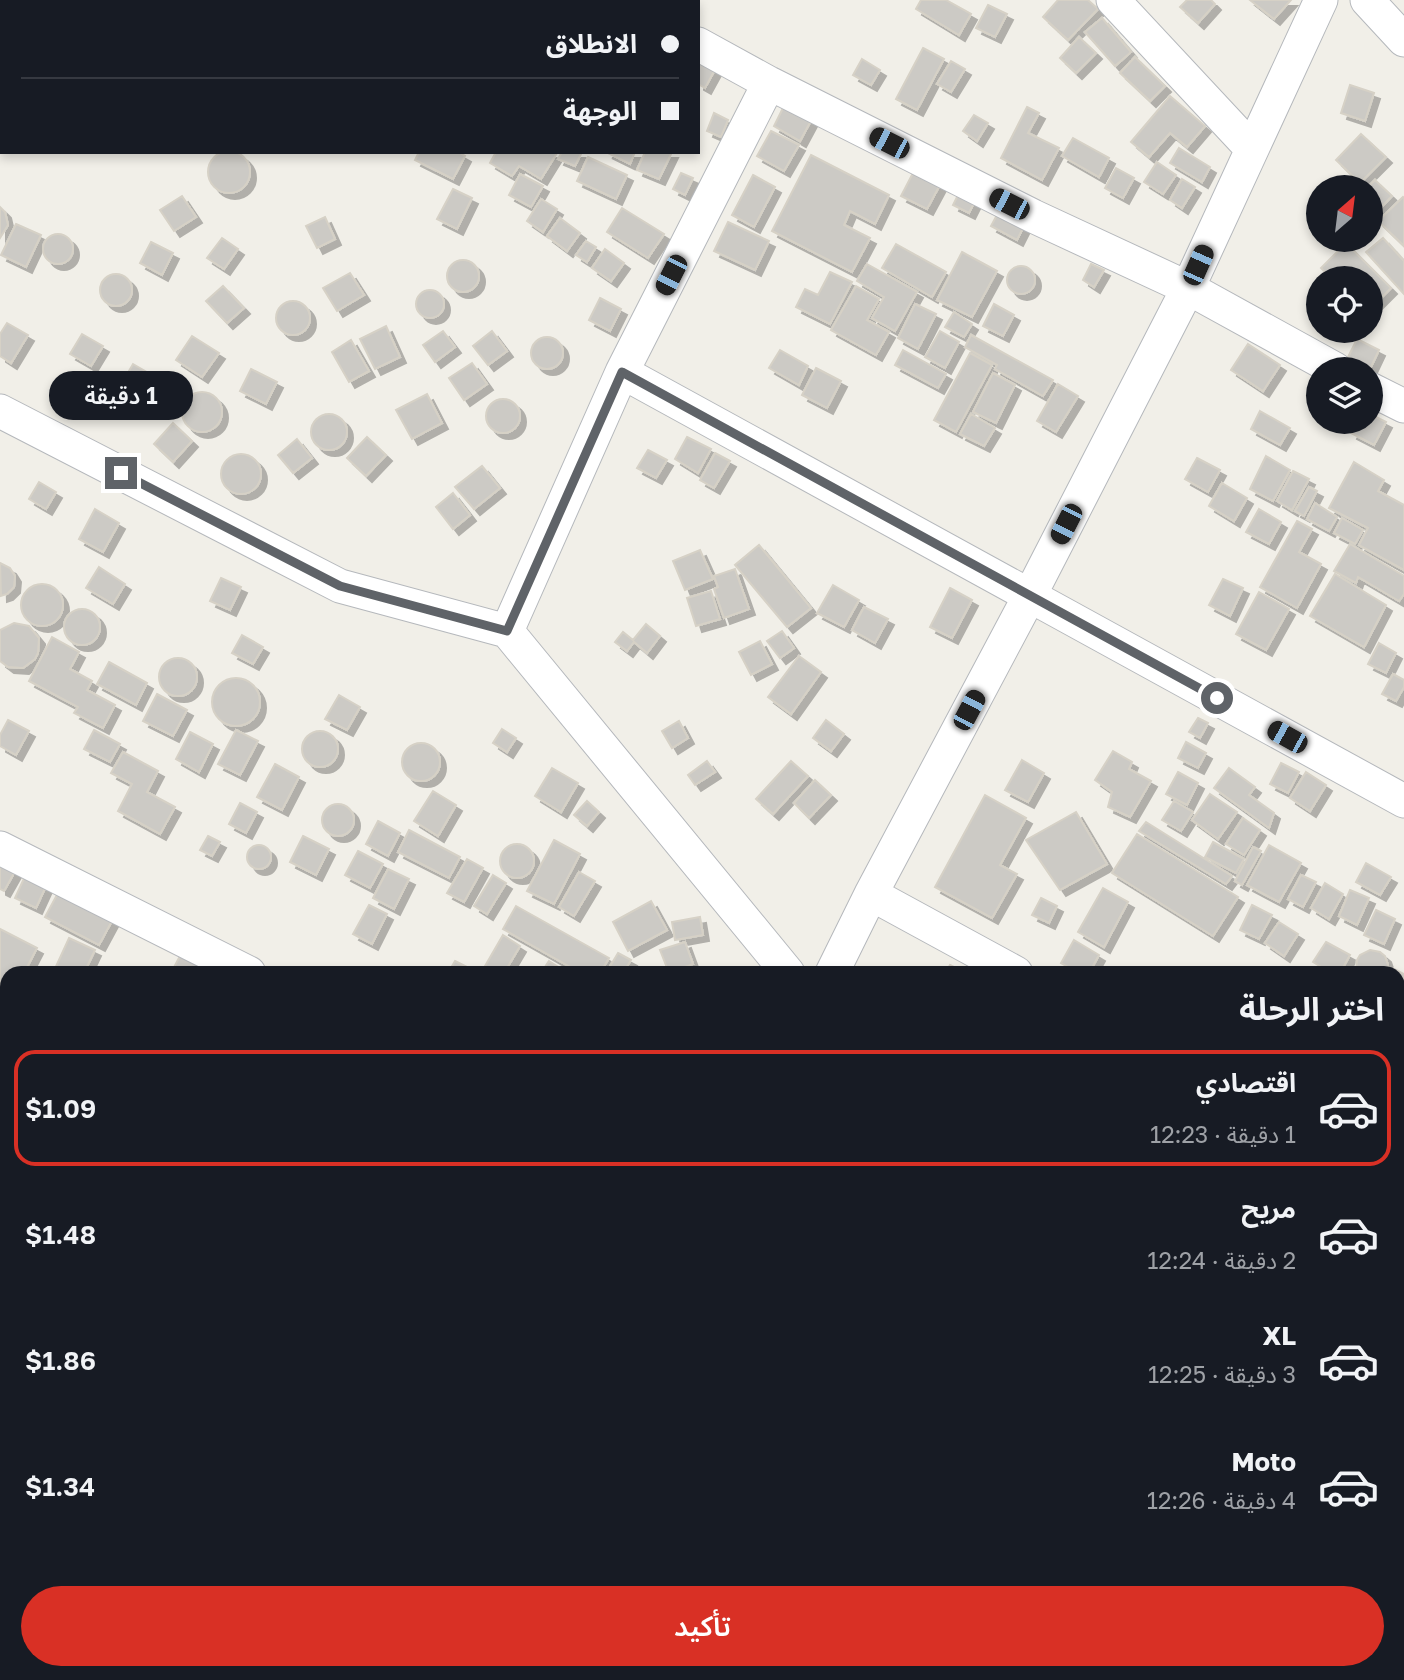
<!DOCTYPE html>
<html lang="ar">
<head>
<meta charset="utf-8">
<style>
	:root { --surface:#171b24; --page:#20242c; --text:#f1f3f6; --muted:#9ea1a6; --line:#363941; --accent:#d93025 }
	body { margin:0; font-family:"Golos Text","Noto Sans Arabic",sans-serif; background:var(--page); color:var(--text); direction:rtl; height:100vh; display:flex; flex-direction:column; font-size:26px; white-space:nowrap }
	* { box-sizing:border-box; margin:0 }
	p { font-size:23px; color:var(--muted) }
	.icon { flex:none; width:38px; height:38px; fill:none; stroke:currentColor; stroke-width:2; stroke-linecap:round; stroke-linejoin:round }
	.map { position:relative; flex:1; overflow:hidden; direction:ltr }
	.panel { position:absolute; left:0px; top:966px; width:1405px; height:714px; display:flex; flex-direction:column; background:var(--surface); border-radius:21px 21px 0 0; box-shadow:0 4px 10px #0003; direction:rtl }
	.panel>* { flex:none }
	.guide { position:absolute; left:0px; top:0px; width:700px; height:154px; box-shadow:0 4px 10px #0003; direction:rtl; display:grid; align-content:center; height:154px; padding:0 21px; background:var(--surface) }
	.needle { width:46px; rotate:28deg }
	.controls { position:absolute; left:1306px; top:175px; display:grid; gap:14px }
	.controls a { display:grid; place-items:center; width:77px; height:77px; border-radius:50%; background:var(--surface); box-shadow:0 4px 10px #0003; font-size:35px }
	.end { position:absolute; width:32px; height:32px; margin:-16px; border:9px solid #5f6368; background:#fff; box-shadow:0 0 0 4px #fff }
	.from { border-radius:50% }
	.bubble { position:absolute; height:49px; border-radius:24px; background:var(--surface); box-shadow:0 4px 10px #0003; font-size:23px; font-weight:600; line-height:49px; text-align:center; direction:rtl }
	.car { position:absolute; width:21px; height:42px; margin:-21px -10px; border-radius:9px; box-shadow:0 0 5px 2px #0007; background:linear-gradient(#222 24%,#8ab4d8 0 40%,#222 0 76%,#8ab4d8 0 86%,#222 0) }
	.guide b { display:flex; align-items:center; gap:24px; height:66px; font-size:26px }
	.guide b+b { border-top:2px solid var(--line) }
	.guide i { width:18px; height:18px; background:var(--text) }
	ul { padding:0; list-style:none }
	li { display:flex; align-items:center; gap:21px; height:116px; margin:0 14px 10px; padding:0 7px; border:4px solid transparent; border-radius:21px }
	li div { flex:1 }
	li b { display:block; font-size:26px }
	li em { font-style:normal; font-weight:600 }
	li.selected { border-color:var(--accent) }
	li>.icon { width:63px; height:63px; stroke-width:1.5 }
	h2 { padding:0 21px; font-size:32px; line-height:84px }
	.cta { display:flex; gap:14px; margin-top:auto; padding:14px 21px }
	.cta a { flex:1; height:80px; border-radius:42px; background:var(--accent); color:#fff; font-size:28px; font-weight:600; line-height:80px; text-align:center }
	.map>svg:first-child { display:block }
</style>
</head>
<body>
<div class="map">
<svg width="1404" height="1680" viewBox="0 0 1404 1680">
	<defs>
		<filter id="shadow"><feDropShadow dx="6" dy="6" stdDeviation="0" flood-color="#0004"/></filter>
	</defs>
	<rect width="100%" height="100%" fill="#f1efe8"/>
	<path fill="#cccac5" stroke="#d6d1c6" stroke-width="2" filter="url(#shadow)" d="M921,0H946L971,14L959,35L916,9Z
		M1058,0H1088L1098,9L1068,40L1043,17Z
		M1187,0H1211L1215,4L1198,23L1180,7Z
		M1250,0H1291L1274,19Z
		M988,5L1007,14L995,37L976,28Z
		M1102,18L1131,52L1115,66L1085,32Z
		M1079,37L1096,53L1076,73L1060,58Z
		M923,48L944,59L917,110L896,99Z
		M698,56L717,66L705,88L698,84Z
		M1135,57L1165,86L1150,101L1120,73Z
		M862,59L880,70L871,85L853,75Z
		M951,61L965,69L951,92L937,84Z
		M1350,85L1374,93L1365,121L1341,113Z
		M1170,96L1205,126L1187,147L1170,133L1149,157L1131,142Z
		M786,102L813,117L800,141L774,126Z
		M1027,107L1039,113L1028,133L1059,148L1042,180L1001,158Z
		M714,113L728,120L721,137L707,131Z
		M974,115L988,123L977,141L963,131Z
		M771,131L799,145L784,171L757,156Z
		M1361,134L1386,157L1360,183L1336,160Z
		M1073,138L1109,158L1099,177L1062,156Z
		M1179,148L1210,167L1202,182L1170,163Z
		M208 172a21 21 0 1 1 42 0a21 21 0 1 1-42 0Z
		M419,152H458L465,156L453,179L415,160Z
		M496,152H555L557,153L541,179L519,166L512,176L490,163Z
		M562,152H582L575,166L558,159Z
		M606,152H635L630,164Z
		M645,152H672L659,179L637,170Z
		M811,155L889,195L875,224L850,211L844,225L870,238L852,272L772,231Z
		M588,157L627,175L616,199L577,181Z
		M1157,162L1176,175L1163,194L1144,182Z
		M1116,168L1134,178L1123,198L1105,188Z
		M915,169L941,183L927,209L901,196Z
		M681,173L693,178L685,195L673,189Z
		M520,174L543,186L531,207L509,195Z
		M753,175L775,187L754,227L732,215Z
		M1182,179L1195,187L1182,208L1170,200Z
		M1375,180L1392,196L1373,216L1370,213V187H1368Z
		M453,189L472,198L457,229L437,219Z
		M961,189L977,197L969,213L953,205Z
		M182,196L196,217L174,231L160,210Z
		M1403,197L1404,198V246L1378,221Z
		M541,199L557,209L543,232L527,221Z
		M0,207L5,212L8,225L0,238Z
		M622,208L664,234L648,258L607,232Z
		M999,211L1025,224L1017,240L991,226Z
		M325,217L335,239L317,248L306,226Z
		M560,218L580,233L567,251L547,236Z
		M728,222L769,241L755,270L714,251Z
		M16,224L41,235L26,267L1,255Z
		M43 249a15 15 0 1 1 30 0a15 15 0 1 1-30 0Z
		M222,238L238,249L224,269L207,258Z
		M1383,238L1404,261V294L1366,252Z
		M586,241L596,247L587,262L576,255Z
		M151,242L173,253L162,275L140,263Z
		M1346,243L1391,288L1370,309V278H1331L1321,268Z
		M896,244L946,272L932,297L882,268Z
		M605,249L624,263L611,281L592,268Z
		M962,252L997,271L972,317L937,300Z
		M447 276a16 16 0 1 1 32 0a16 16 0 1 1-32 0Z
		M867,264L917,292L895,331L872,318L884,297L857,281Z
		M1091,264L1104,270L1094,287L1083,280Z
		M1007 280a14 14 0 1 1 28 0a14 14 0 1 1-28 0Z
		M830,272L852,282L830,324L796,307L805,289L818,295Z
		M350,273L364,295L337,311L323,288Z
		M100 290a16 16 0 1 1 32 0a16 16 0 1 1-32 0Z
		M223,286L244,308L227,323L206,301Z
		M856,286L879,299L867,320L889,332L876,355L831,330Z
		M416 304a14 14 0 1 1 28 0a14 14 0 1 1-28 0Z
		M600,298L621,309L610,331L589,320Z
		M276 318a17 17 0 1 1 34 0a17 17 0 1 1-34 0Z
		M915,304L936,314L918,349L898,338Z
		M994,304L1014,315L1003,336L983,326Z
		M954,312L972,324L964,337L945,327Z
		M7,323L28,335L11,363L0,356V334Z
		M386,326L400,357L375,369L360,339Z
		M443,331L455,347L435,362L423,345Z
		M492,331L507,351L488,365L473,346Z
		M940,331L959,342L945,368L925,357Z
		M82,334L103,346L91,366L70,354Z
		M971,335L1053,380L1043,396L995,369L997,365L965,347Z
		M192,336L219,353L202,377L176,360Z
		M531 353a16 16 0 1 1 32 0a16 16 0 1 1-32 0Z
		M1357,339L1379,350L1370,369H1362L1346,361Z
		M351,340L369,371L349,382L332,352Z
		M1248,344L1280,365L1263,391L1231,370Z
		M780,350L808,366L799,385L769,368Z
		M903,350L946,374L938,388L895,365Z
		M970,353L992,365L956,432L934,420Z
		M472,363L487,384L464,400L449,378Z
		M133,364L159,379L145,402L119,388Z
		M816,368L841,381L827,408L802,395Z
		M251,369L277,382L266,404L240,391Z
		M993,373L1015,385L996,423L973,412Z
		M1058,384L1078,396L1056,432L1037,421Z
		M182 412a20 20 0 1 1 40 0a20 20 0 1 1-40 0Z
		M427,394L442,423L412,439L396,410Z
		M486 416a17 17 0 1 1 34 0a17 17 0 1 1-34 0Z
		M1260,411L1290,428L1280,445L1251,429Z
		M971,414L995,428L984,446L960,434Z
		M1370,414L1386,422L1374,445L1351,433L1356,422H1370Z
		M311 432a18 18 0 1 1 36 0a18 18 0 1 1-36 0Z
		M173,423L192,441L173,462L154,444Z
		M367,437L386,455L366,476L347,458Z
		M687,437L711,449L698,473L675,459Z
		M297,439L312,458L293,473L278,455Z
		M648,450L667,460L656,478L637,468Z
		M715,453L730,461L714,488L700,480Z
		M221 474a20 20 0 1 1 40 0a20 20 0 1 1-40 0Z
		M1266,456L1290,470L1273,501L1250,489Z
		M1197,458L1220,470L1208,492L1185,479Z
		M1354,462L1384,480L1378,491L1404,505V570L1359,545L1368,528L1329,508Z
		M482,466L500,488L474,509L455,487Z
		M1293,471L1309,479L1292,510L1277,501Z
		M39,482L56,492L46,509L29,499Z
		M1222,483L1247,498L1234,521L1209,506Z
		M1309,487L1317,491L1304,516L1295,511Z
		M453,493L470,515L453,529L436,507Z
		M1315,503L1337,517L1329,531L1307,519Z
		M95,509L119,523L103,552L79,539Z
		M1259,509L1281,522L1269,544L1246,532Z
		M1342,518L1363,530L1355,544L1334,533Z
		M1297,521L1312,529L1299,552L1321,564L1297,608L1260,587Z
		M1350,544L1404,576V594L1399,601L1358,577L1356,583L1334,571Z
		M759,545L811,608L787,627L735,565Z
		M700,550L713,579L685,590L673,561Z
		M0,563L10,568L15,576L14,587L7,594L1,596Z
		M99,567L125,584L113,604L86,588Z
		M735,569L749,609L724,618L714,589L718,587L714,576Z
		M1335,574L1386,605L1364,647L1310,616Z
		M221,578L241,587L230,610L210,601Z
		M1223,579L1243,588L1230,616L1209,605Z
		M21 605a21 21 0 1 1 42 0a21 21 0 1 1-42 0Z
		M833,585L859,600L844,627L817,613Z
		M950,588L972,600L952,638L930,627Z
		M711,591L720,619L696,626L687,598Z
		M1259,592L1289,609L1266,650L1236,634Z
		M864,607L888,619L875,643L852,630Z
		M64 627a18 18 0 1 1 36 0a18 18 0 1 1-36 0Z
		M14,623L29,626L39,638L38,653L35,659L23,668L8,667L0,661V630Z
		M646,624L660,636L647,653L634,642L627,651L615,642L623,632L633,640Z
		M782,631L794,648L780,658L767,641Z
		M242,635L263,647L253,664L232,653Z
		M52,637L79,652L70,669L92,681L87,690L115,705L103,728L74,713L78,707L29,681Z
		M760,641L772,664L751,675L739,652Z
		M1379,643L1396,653L1386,673L1368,664Z
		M799,656L821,672L791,714L768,697Z
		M159 677a19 19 0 1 1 38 0a19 19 0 1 1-38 0Z
		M109,662L147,683L136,705L97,684Z
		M1393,674L1404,680V687L1396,701L1382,694Z
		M212 702a24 24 0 1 1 48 0a24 24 0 1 1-48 0Z
		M157,694L187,710L173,736L143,721Z
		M339,695L360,707L347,730L325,719Z
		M1198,718L1208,723L1200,738L1189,732Z
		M8,720L29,731L16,755L0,746V735Z
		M826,720L844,734L831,751L813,738Z
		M679,721L688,738L672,748L662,731Z
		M502,729L516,738L507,752L493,743Z
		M94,730L120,744L110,762L84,749Z
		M236,730L258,741L240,775L218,764Z
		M302 749a18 18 0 1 1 36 0a18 18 0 1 1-36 0Z
		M190,732L213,744L199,772L176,759Z
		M1186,742L1206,753L1198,768L1178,758Z
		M402 762a19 19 0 1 1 38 0a19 19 0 1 1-38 0Z
		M1113,751L1132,762L1129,769L1151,781L1130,817L1108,807L1112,792L1095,780Z
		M123,752L158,771L147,792L175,807L160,834L118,811L132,784L111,773Z
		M1022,760L1044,773L1028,802L1005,790Z
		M707,761L715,772L695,785L688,775Z
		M791,761L808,776L773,814L756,799Z
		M1281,763L1299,772L1288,793L1270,784Z
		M275,764L299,777L282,810L257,797Z
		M552,768L578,783L561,812L535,796Z
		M1229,768L1255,787L1249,795L1274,813L1269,828L1214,788Z
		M1178,772L1198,783L1187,805L1166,794Z
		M1306,772L1326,785L1310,811L1290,798Z
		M815,780L831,795L809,818L794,803Z
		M433,791L456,805L438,836L414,821Z
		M1210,794L1237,812L1218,839L1192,820Z
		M985,795L1026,818L1000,865L1017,874L992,918L935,887Z
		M587,801L599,812L587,826L574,815Z
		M1174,801L1193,812L1181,831L1162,820Z
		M240,803L257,812L246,833L229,824Z
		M322 820a16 16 0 1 1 32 0a16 16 0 1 1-32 0Z
		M1076,812L1107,864L1060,890L1026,840Z
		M1243,818L1260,830L1244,855L1226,844Z
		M378,821L400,833L388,856L366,844Z
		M1146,822L1232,876L1226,884L1139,831Z
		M409,830L460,857L449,878L398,852Z
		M1137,834L1238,897L1213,936L1112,873Z
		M208,836L220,842L212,856L200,850Z
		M303,836L329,849L316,875L290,862Z
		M554,840L580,854L554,904L527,891Z
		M1213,842L1244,859L1236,873L1205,857Z
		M500 861a17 17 0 1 1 34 0a17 17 0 1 1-34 0Z
		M247 857a12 12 0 1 1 24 0a12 12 0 1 1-24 0Z
		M1269,845L1301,863L1279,902L1247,885Z
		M1253,847L1261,851L1242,885L1235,881Z
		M358,851L383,864L370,888L345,875Z
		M467,859L483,868L464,902L447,893Z
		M0,860L17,868L4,891L0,889Z
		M1366,863L1391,877L1380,895L1356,882Z
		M388,869L409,879L394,909L373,898Z
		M579,872L595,881L574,916L559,907Z
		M26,874L47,884L36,908L15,898Z
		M493,875L506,883L487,914L474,906Z
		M1301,875L1316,882L1303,907L1288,899Z
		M1325,883L1343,894L1329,919L1311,908Z
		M1103,888L1128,902L1104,947L1078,932Z
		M1350,890L1369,898L1357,925L1339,916Z
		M59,891L113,919L99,945L45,917Z
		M1041,898L1057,906L1049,923L1032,915Z
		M651,901L667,930L628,951L613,922Z
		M369,905L387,914L372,944L353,934Z
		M1252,905L1272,915L1259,939L1240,930Z
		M516,906L609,958L600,973H581L503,929Z
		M1376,910L1395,919L1384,944L1364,935Z
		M700,917L703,935L675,940L672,922Z
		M1279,922L1298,934L1284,956L1265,943Z
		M0,929L37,948L24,973H7V989L0,985Z
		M503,935L520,946L504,973H481Z
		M69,938L95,950L84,973H53Z
		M1074,940L1099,955L1089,973H1079L1061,963Z
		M685,942L693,964L669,973L660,950Z
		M1326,942L1350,955L1340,973H1331L1313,962Z
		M1370,950L1380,952L1385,956L1388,965L1387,973H1356L1357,960L1360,955Z
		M182,952L209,966L205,973H171Z
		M618,953L631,960L623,973H606Z
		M455,961L473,970L472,973H448Z
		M549,961L566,972L565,973H541Z
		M950,965L965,973H945Z
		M1394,969L1404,974V999L1401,1005L1398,1004V973H1393Z
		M0,1000L7,1004V1048L0,1062Z
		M1398,1052L1404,1055V1065L1398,1078Z
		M1398,1212L1404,1216V1224L1398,1232Z
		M1398,1310L1404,1313V1342L1398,1339Z
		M1398,1343L1404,1346L1402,1360L1398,1358Z
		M2,1345L7,1348V1378L0,1374Z
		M1398,1378L1404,1381V1415L1398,1411Z
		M1402,1483L1404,1484V1502L1398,1499V1491Z
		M1404,1618V1642L1398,1639V1627Z
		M259,1673H280L275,1680H267Z
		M537,1673H644L640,1680H532Z
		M650,1673H681L677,1680H647Z
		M765,1673H803L800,1680H762Z
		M1018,1673H1084L1078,1680H1011Z
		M1321,1673H1346L1350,1675L1348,1680H1317Z
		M1358,1673H1385L1390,1676L1388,1680H1356L1354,1679Z"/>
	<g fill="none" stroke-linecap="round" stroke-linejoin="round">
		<defs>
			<path id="street" d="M616,0L619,2
				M1113,0L1251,148
				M1367,0L1404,40
				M271,2L272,0
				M0,42L2,43
				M698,44L769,83L1033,216L1188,288L1335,369
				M769,83L622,372L507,631L788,973
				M622,372L1404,801
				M1370,389L1404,406
				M0,411L340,586L507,631
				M0,848L249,973
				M871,894L1016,973
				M832,973L871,894L1030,595L1188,288L1321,0
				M1398,1183L1404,1186
				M0,1210L7,1213
				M1398,1558L1404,1560
				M0,1569L7,1574
				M138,1673L148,1680
				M923,1673L939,1680
				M1121,1673L1125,1680
				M448,1680L452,1673
				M869,1680L873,1673"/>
		</defs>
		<use href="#street" stroke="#b5b8bc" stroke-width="35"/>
		<use href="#street" stroke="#fff" stroke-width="33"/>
	</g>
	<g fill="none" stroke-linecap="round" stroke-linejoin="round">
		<path stroke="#5f6368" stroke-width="9" d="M121,473L340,586L507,631L622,372L1217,698"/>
	</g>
</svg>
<div class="controls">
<a><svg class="needle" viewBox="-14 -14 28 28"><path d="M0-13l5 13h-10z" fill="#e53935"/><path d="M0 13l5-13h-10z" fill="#9ea1a6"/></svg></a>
<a><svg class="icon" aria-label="locate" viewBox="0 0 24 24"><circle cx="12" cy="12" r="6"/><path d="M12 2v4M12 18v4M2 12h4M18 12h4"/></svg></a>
<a><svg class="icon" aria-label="layers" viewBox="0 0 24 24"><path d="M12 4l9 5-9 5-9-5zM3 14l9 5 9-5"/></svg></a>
</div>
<i class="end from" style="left:1217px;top:698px"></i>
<i class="end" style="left:121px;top:473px"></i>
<div class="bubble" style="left:49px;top:371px;width:144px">1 دقيقة</div>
<i class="car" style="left:889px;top:143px;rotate:297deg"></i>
<i class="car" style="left:1009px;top:204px;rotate:297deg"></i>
<i class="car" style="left:1198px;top:265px;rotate:24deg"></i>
<i class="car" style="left:671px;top:275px;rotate:207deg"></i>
<i class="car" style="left:1066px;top:524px;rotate:207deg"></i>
<i class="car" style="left:969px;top:710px;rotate:28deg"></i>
<i class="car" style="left:1287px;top:737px;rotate:299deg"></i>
<div class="guide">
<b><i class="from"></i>الانطلاق</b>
<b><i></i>الوجهة</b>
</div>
<section class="panel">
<h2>اختر الرحلة</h2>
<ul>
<li class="selected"><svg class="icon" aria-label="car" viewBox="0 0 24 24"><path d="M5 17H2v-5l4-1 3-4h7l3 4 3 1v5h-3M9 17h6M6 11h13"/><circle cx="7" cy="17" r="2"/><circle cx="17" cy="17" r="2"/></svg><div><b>اقتصادي</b><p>1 دقيقة · 12:23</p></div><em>$1.09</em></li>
<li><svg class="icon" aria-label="car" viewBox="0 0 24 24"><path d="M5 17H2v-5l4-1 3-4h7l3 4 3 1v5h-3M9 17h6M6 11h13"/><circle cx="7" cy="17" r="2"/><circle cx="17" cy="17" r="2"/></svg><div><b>مريح</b><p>2 دقيقة · 12:24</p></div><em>$1.48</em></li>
<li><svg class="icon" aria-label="car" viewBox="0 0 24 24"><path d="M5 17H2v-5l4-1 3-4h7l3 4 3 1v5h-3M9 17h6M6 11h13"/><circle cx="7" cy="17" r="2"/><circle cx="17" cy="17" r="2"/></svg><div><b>XL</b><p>3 دقيقة · 12:25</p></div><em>$1.86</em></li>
<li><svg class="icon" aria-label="car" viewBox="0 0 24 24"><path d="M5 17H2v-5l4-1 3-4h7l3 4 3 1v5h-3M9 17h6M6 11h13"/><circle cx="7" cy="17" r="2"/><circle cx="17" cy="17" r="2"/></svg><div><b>Moto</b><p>4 دقيقة · 12:26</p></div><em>$1.34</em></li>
</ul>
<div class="cta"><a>تأكيد</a></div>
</section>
</div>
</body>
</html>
